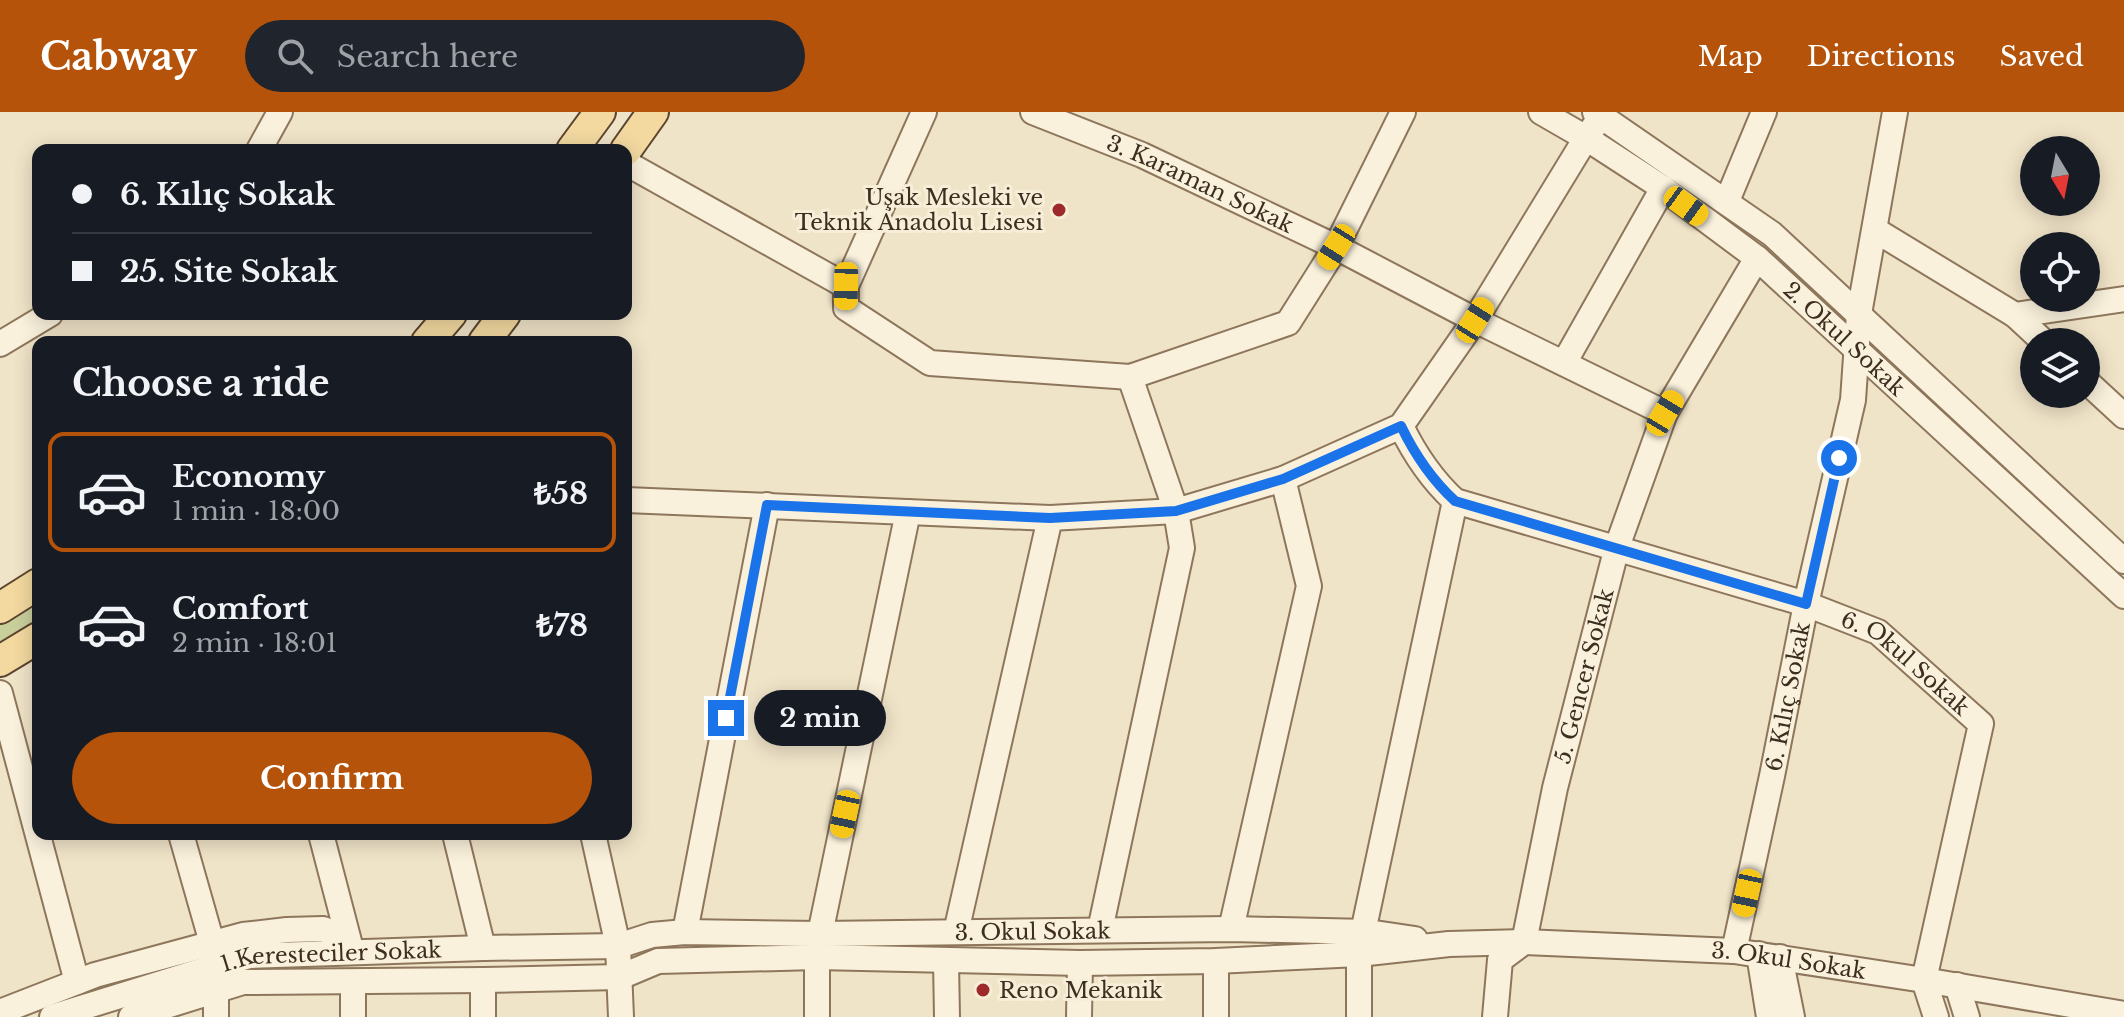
<!DOCTYPE html>
<html lang="en">
<head>
<meta charset="utf-8">
<style>
	:root { --surface:#171b24; --page:#20242c; --text:#f1f3f6; --muted:#9ea1a6; --line:#363941; --accent:#b45309 }
	body { margin:0; font-family:"Libre Baskerville",serif; background:var(--page); color:var(--text); height:100vh; display:flex; flex-direction:column; font-size:30px; white-space:nowrap }
	* { box-sizing:border-box; margin:0 }
	p { font-size:26px; color:var(--muted) }
	.icon { flex:none; width:44px; height:44px; fill:none; stroke:currentColor; stroke-width:2; stroke-linecap:round; stroke-linejoin:round }
	.map { position:relative; flex:1; overflow:hidden }
	.panel { position:absolute; left:32px; top:224px; width:600px; height:504px; display:flex; flex-direction:column; background:var(--surface); border-radius:16px; box-shadow:0 4px 20px #0003 }
	.panel>* { flex:none }
	.top-card { position:absolute; left:32px; top:32px; width:600px; height:176px; border-radius:16px; box-shadow:0 4px 20px #0003; display:grid; align-content:center; height:176px; padding:0 40px; background:var(--surface) }
	.needle { width:52px; rotate:170deg }
	.controls { position:absolute; left:2020px; top:24px; display:grid; gap:16px }
	.controls a { display:grid; place-items:center; width:80px; height:80px; border-radius:50%; background:var(--surface); box-shadow:0 4px 20px #0003; font-size:40px }
	.end { position:absolute; width:36px; height:36px; margin:-18px; border:10px solid #1a73e8; background:#fff; box-shadow:0 0 0 4px #fff }
	.from { border-radius:50% }
	.bubble { position:absolute; height:56px; border-radius:28px; background:var(--surface); box-shadow:0 4px 20px #0003; font-size:26px; font-weight:700; line-height:56px; text-align:center }
	.car { position:absolute; width:24px; height:48px; margin:-24px -12px; border-radius:10px; box-shadow:0 0 6px 2px #0007; background:linear-gradient(#f5c518 24%,#345 0 40%,#f5c518 0 76%,#345 0 86%,#f5c518 0) }
	.top-card b { display:flex; align-items:center; gap:28px; height:76px; font-size:30px }
	.top-card b+b { border-top:2px solid var(--line) }
	.top-card i { width:20px; height:20px; background:var(--text) }
	ul { padding:0; list-style:none }
	li { display:flex; align-items:center; gap:24px; height:120px; margin:0 16px 12px; padding:0 24px; border:4px solid transparent; border-radius:16px }
	li div { flex:1 }
	li b { display:block; font-size:30px }
	li em { font-style:normal; font-weight:700 }
	li.active { border-color:var(--accent) }
	li>.icon { width:72px; height:72px; stroke-width:1.5 }
	h2 { padding:0 40px; font-size:36px; line-height:96px }
	.cta { display:flex; gap:16px; margin-top:auto; padding:16px 40px }
	.cta a { flex:1; height:92px; border-radius:48px; background:var(--accent); color:#fff; font-size:32px; font-weight:700; line-height:92px; text-align:center }
	header { display:flex; align-items:center; gap:48px; box-sizing:border-box; height:112px; padding:0 40px; background:var(--accent); color:#fff }
	header strong { font-size:38px }
	nav { display:flex; gap:44px; margin-inline-start:auto; font-size:28px }
	.search { width:560px; height:72px; background:var(--page); display:flex; align-items:center; gap:20px; box-sizing:border-box; padding:0 28px; border-radius:44px; color:var(--muted); font-size:30px }
	.map>svg:first-child { display:block }
</style>
</head>
<body>
<header>
<strong>Cabway</strong>
<div class="search"><svg class="icon" aria-label="search" viewBox="0 0 24 24"><circle cx="10" cy="10" r="6"/><path d="M15 15l6 6"/></svg>Search here</div>
<nav><a>Map</a><a>Directions</a><a>Saved</a></nav>
</header>
<div class="map">
<svg width="2124" height="905" viewBox="0 0 2124 905">
	<rect width="100%" height="100%" fill="#f0e4c8"/>
	<path fill="#c9cf9b" d="M38,488V508L0,531V511Z"/>
	<g fill="none" stroke-linecap="round" stroke-linejoin="round">
		<defs>
			<g id="minor">
				<path id="s1" d="M1033,0L1142,43L1336,135L1475,208L1665,301"/>
				<path id="s2" d="M1541,0L1586,26L1663,76L1757,146L2124,484"/>
				<path d="M1595,0L1772,122L2124,449"/>
				<path d="M259,38L280,0"/>
				<path d="M626,51L846,174V196L930,251L1130,265L1288,211L1336,135L1403,0"/>
				<path d="M1727,89L1764,0"/>
				<path d="M1875,118L2015,203L2044,230"/>
				<path d="M846,174L924,0"/>
				<path d="M2015,203L2124,187"/>
				<path d="M0,232L50,202"/>
				<path d="M1564,251L1663,76"/>
				<path d="M2086,269L2124,304"/>
				<path id="s3" d="M1401,314C1415,343 1431,367 1455,389L1806,492L1878,520L1981,612L1924,868L1936,905"/>
				<path d="M626,388L1050,406L1176,399L1283,367L1401,314L1475,208L1586,26L1604,0"/>
				<path d="M0,581L77,870"/>
				<path d="M181,722L212,831"/>
				<path d="M321,722L351,837"/>
				<path d="M455,722L483,836"/>
				<path d="M593,722L618,834L621,905"/>
				<path d="M1231,817L1309,474L1283,367"/>
				<path d="M1100,818L1182,436L1176,399L1130,265"/>
				<path d="M685,820L767,393"/>
				<path d="M956,820L1050,406"/>
				<path d="M1363,820L1455,389"/>
				<path d="M820,822L908,400"/>
				<path id="s4" d="M1734,839L1772,664L1806,492L1853,288L1859,202L1895,0"/>
				<path d="M1759,842L1769,905"/>
				<path d="M1780,845L1792,905"/>
				<path d="M946,849L947,905"/>
				<path d="M483,868V905"/>
				<path d="M1957,873L1967,905"/>
				<path d="M0,900L95,863L243,823L287,818L323,817L348,827"/>
				<path id="s5" d="M52,905L249,844L483,836L618,834L652,823L685,820L820,822L1231,817L1368,820L1415,827"/>
				<path id="s6" d="M131,905L243,870L483,868L620,865L658,849L817,845L1080,851L1216,849L1359,842L1449,832L1524,830L1734,839L1924,868L2124,902"/>
				<path d="M216,905V878"/>
				<path d="M353,905V870"/>
				<path d="M817,905V845"/>
				<path d="M1079,905L1080,851"/>
				<path d="M1216,905V849"/>
				<path d="M1359,905V842"/>
				<path id="s7" d="M1495,905L1500,848L1524,830L1555,676L1617,435L1665,301L1757,146"/>
			</g>
			<path id="major" d="M572,38L600,0
				M626,38L653,0
				M427,230L451,202
				M484,230L505,202
				M0,496L38,472
				M0,549L38,526"/>
		</defs>
		<use href="#minor" stroke="#8d765c" stroke-width="28"/>
		<use href="#major" stroke="#5b4430" stroke-width="34"/>
		<use href="#minor" stroke="#faf1dc" stroke-width="24"/>
		<use href="#major" stroke="#f3d9a0" stroke-width="30"/>
	</g>
	<g fill="none" stroke-linecap="round" stroke-linejoin="round">
		<path stroke="#1a73e8" stroke-width="10" d="M726,606L767,393L1050,406L1176,399L1283,367L1401,314C1415,343 1431,367 1455,389L1806,492L1839,346"/>
	</g>
	<g fill="#9e2a2b" stroke="#f7eed8" stroke-width="3">
		<circle cx="1059" cy="98" r="8"/>
		<circle cx="983" cy="878" r="8"/>
	</g>
	<g text-anchor="middle" dominant-baseline="central" stroke-width="6" stroke-linejoin="round" paint-order="stroke">
		<g font-size="22" fill="#3d2e20" stroke="#f7eed8">
			<text stroke="none"><textPath href="#s1" startOffset="182">3. Karaman Sokak</textPath></text>
			<text stroke="none"><textPath href="#s2" startOffset="380">2. Okul Sokak</textPath></text>
			<text stroke="none"><textPath href="#s3" startOffset="576">6. Okul Sokak</textPath></text>
			<text stroke="none"><textPath href="#s7" startOffset="360">5. Gencer Sokak</textPath></text>
			<text stroke="none"><textPath href="#s4" startOffset="260">6. Kılıç Sokak</textPath></text>
			<text stroke="none"><textPath href="#s5" startOffset="992">3. Okul Sokak</textPath></text>
			<text stroke="none"><textPath href="#s5" startOffset="288">1.Keresteciler Sokak</textPath></text>
			<text stroke="none"><textPath href="#s6" startOffset="1668">3. Okul Sokak</textPath></text>
		</g>
		<g font-size="22" fill="#3d2e20" stroke="#f7eed8" text-anchor="end">
			<text x="1043" y="85">Uşak Mesleki ve<tspan x="1043" dy="25">Teknik Anadolu Lisesi</tspan></text>
			<text x="999" y="878" text-anchor="start">Reno Mekanik</text>
		</g>
	</g>
</svg>
<div class="controls">
<a><svg class="needle" viewBox="-14 -14 28 28"><path d="M0-13l5 13h-10z" fill="#e53935"/><path d="M0 13l5-13h-10z" fill="#9ea1a6"/></svg></a>
<a><svg class="icon" aria-label="locate" viewBox="0 0 24 24"><circle cx="12" cy="12" r="6"/><path d="M12 2v4M12 18v4M2 12h4M18 12h4"/></svg></a>
<a><svg class="icon" aria-label="layers" viewBox="0 0 24 24"><path d="M12 4l9 5-9 5-9-5zM3 14l9 5 9-5"/></svg></a>
</div>
<i class="end from" style="left:1839px;top:346px"></i>
<i class="end" style="left:726px;top:606px"></i>
<div class="bubble" style="left:754px;top:578px;width:132px">2 min</div>
<i class="car" style="left:1686px;top:94px;rotate:126deg"></i>
<i class="car" style="left:1336px;top:135px;rotate:212deg"></i>
<i class="car" style="left:846px;top:174px;rotate:181deg"></i>
<i class="car" style="left:1475px;top:208px;rotate:32deg"></i>
<i class="car" style="left:1665px;top:301px;rotate:31deg"></i>
<i class="car" style="left:845px;top:702px;rotate:192deg"></i>
<i class="car" style="left:1747px;top:781px;rotate:192deg"></i>
<div class="top-card">
<b><i class="from"></i>6. Kılıç Sokak</b>
<b><i></i>25. Site Sokak</b>
</div>
<section class="panel">
<h2>Choose a ride</h2>
<ul>
<li class="active"><svg class="icon" aria-label="car" viewBox="0 0 24 24"><path d="M5 17H2v-5l4-1 3-4h7l3 4 3 1v5h-3M9 17h6M6 11h13"/><circle cx="7" cy="17" r="2"/><circle cx="17" cy="17" r="2"/></svg><div><b>Economy</b><p>1 min · 18:00</p></div><em>₺58</em></li>
<li><svg class="icon" aria-label="car" viewBox="0 0 24 24"><path d="M5 17H2v-5l4-1 3-4h7l3 4 3 1v5h-3M9 17h6M6 11h13"/><circle cx="7" cy="17" r="2"/><circle cx="17" cy="17" r="2"/></svg><div><b>Comfort</b><p>2 min · 18:01</p></div><em>₺78</em></li>
</ul>
<div class="cta"><a>Confirm</a></div>
</section>
</div>
</body>
</html>
